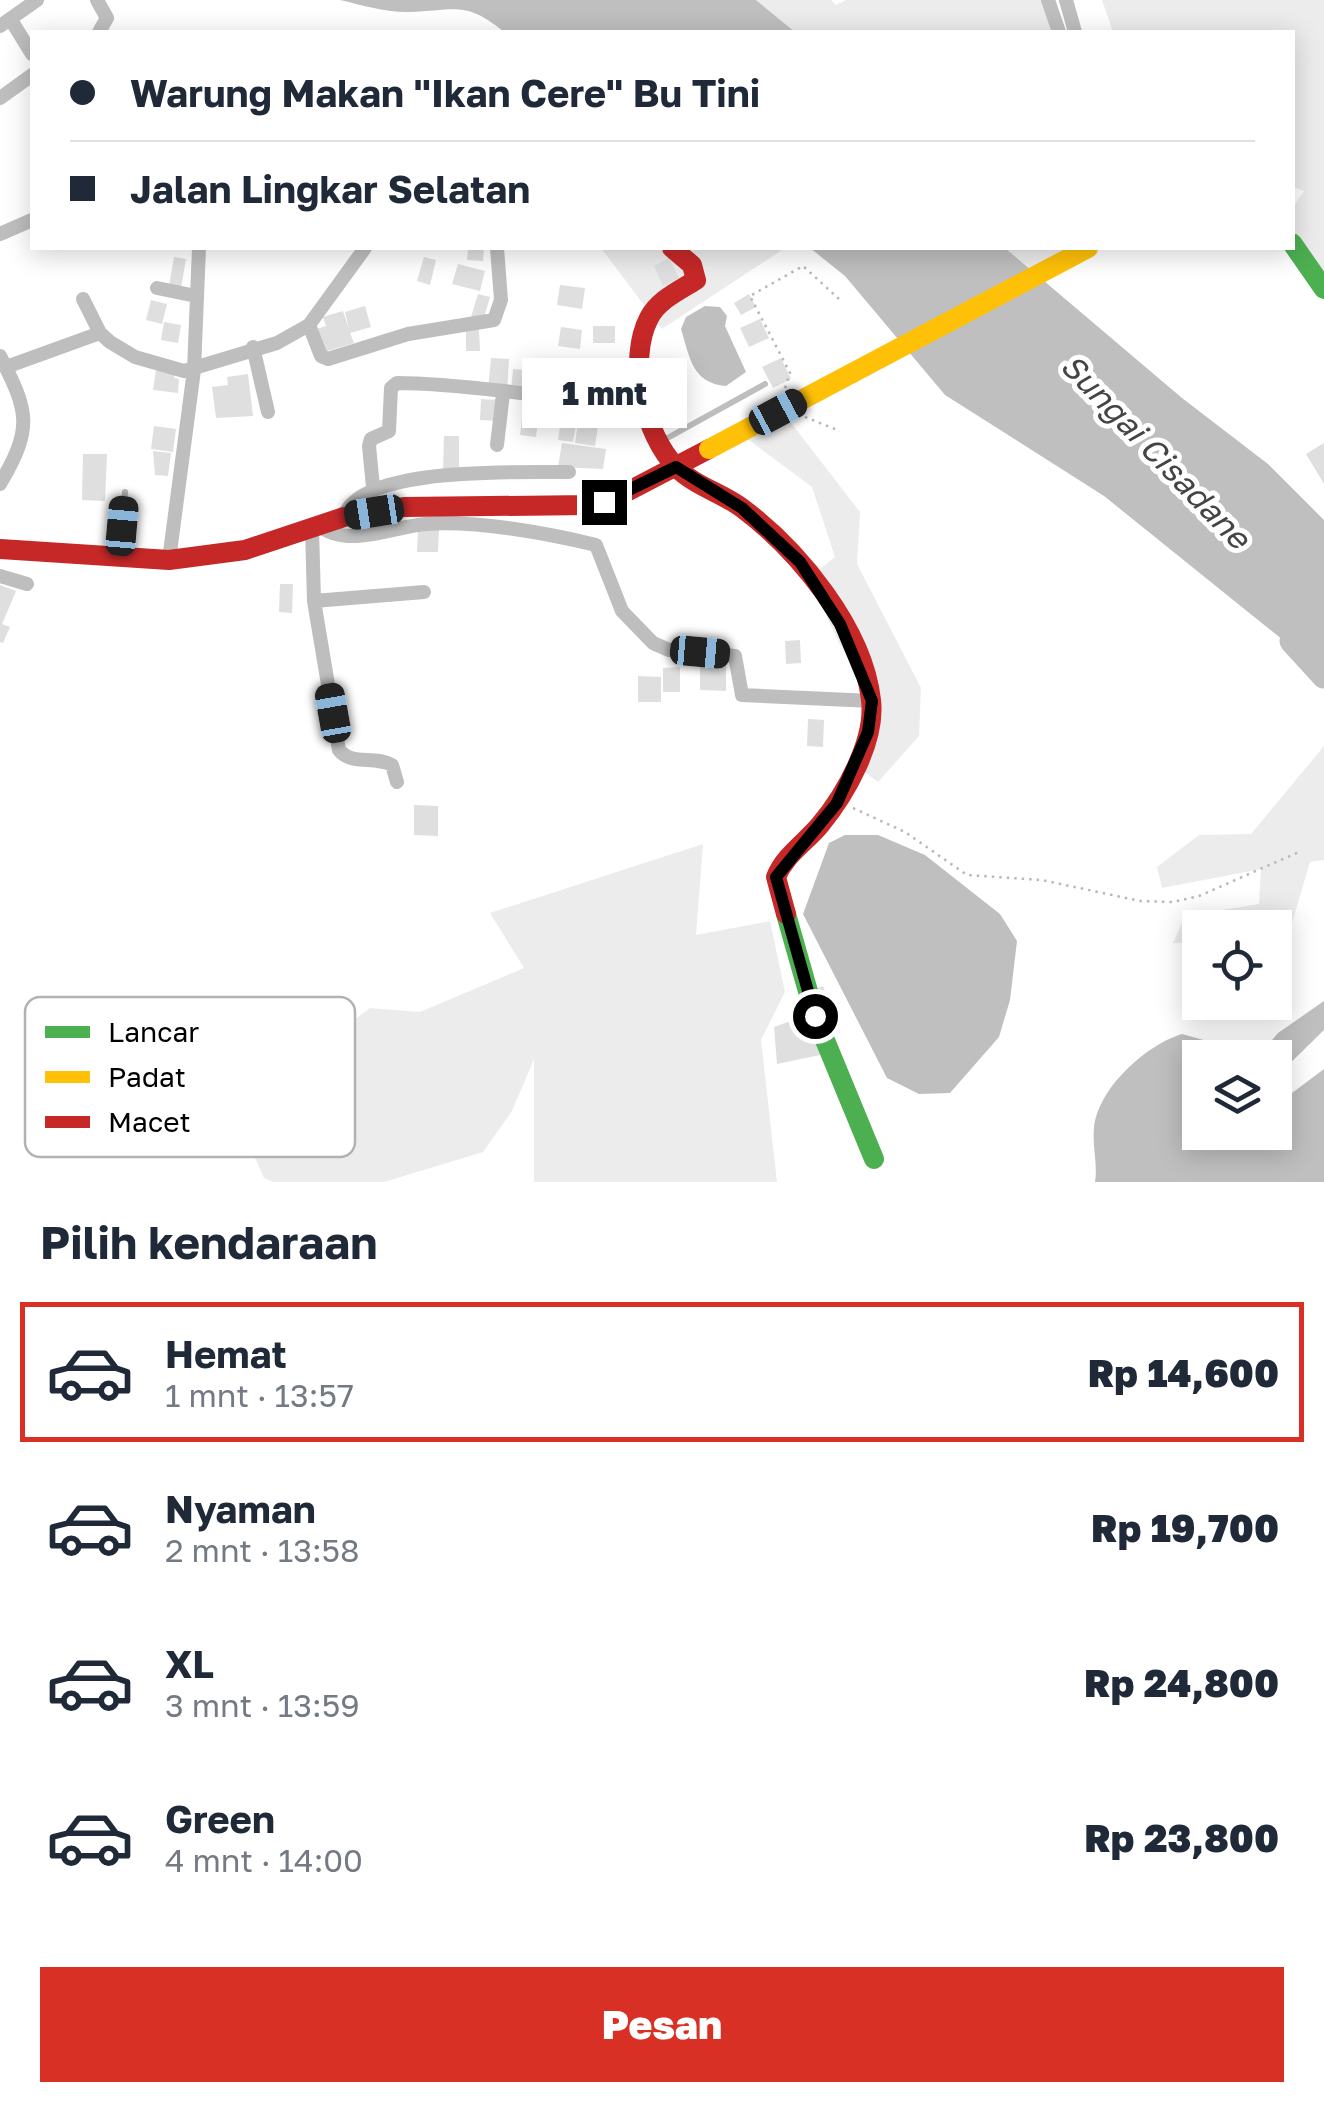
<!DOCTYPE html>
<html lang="id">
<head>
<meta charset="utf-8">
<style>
	:root { --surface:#fff; --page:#f6f6f7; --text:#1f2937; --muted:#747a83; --line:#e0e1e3; --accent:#d93025 }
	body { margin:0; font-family:"Golos Text",sans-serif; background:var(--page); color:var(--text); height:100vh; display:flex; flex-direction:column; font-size:38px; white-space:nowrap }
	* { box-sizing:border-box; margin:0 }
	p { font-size:32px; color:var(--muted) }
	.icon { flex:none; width:55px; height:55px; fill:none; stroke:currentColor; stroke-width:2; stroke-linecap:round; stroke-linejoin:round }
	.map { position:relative; height:1182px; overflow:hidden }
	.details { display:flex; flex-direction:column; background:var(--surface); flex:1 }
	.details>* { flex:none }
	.banner { position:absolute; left:30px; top:30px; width:1265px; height:220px; border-radius:0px; box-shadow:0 5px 25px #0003; display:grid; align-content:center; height:220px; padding:0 40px; background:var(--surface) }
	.controls { position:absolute; left:1182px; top:910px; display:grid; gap:20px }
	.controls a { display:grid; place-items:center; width:110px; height:110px; border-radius:0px; background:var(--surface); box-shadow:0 5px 25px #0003; font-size:50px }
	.end { position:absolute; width:45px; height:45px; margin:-22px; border:12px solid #000; background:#fff; box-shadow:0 0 0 5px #fff }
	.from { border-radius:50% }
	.bubble { position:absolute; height:70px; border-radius:0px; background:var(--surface); box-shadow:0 5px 25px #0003; font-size:32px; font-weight:800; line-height:70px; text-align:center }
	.car { position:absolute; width:30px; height:60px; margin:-30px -15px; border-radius:12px; box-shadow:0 0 8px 2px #0007; background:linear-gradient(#222 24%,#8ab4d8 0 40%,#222 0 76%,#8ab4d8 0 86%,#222 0) }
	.banner b { display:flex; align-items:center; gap:35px; height:95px; font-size:38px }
	.banner b+b { border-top:2px solid var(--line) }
	.banner i { width:25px; height:25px; background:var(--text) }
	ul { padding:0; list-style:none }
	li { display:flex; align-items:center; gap:30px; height:140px; margin:0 20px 15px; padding:0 20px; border:5px solid transparent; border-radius:0px }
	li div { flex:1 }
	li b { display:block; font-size:38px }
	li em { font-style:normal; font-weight:800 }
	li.active { border-color:var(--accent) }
	li>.icon { width:90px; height:90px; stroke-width:1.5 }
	h2 { padding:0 40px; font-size:45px; line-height:120px }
	.primary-button { display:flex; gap:20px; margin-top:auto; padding:20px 40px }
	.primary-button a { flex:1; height:115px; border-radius:0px; background:var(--accent); color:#fff; font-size:40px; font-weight:800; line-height:115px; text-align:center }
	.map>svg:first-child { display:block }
</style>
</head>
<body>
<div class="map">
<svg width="1324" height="1182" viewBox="0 0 1324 1182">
	<rect width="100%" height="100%" fill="#fff"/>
	<path fill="#ececec" d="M756,0H831L836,5L846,0H1043L1055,32H795Z
		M1102,0H1324V300L1288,248H1292L1293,207L1304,191L1293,187L1292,32H1113Z
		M601,248H785L662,329Z
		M1005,248H1082L1038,275Z
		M775,402L860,512L857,564L921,688L919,736L878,782L849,760L880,705L839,643L809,578L835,557L812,487L742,435Z
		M1324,746V860L1310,862L1287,940H1275V928H1200V942L1173,943L1185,916L1259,904L1261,869L1162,888L1157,867L1199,835L1251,834Z
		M703,844L696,935L770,921L785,992L761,1040L777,1182H534V1059L512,1111L483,1152L384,1182H274L264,1178L238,1120L325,1101L311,1052L370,1008L420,1012L524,968L490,913Z"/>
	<path fill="#bfbfbf" d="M340,0H756L795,32H504C465,0 455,11 410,12C387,13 362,5 340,0Z
		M810,248H1005L1182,398L1268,464L1324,520V673L1104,496L945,395L845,276Z
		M705,306L720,307L727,316L725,326L746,372L726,386C692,383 690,358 681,329L686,317Z
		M845,835H878L925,855L1000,914L1017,941L1010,1000L999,1037L950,1093L919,1094L887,1078L803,914L829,843Z
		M1324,1001V1030L1275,1078V1058L1258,1057L1278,1033Z
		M1182,1034L1232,1048L1241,1057L1200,1058V1132H1275V1097L1288,1096L1324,1069V1182H1095C1098,1165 1092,1146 1094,1128C1098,1088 1146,1045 1182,1034Z"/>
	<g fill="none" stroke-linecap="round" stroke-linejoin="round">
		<path stroke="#bfbfbf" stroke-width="25" d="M1292,641L1324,676"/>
	</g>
	<path fill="#dfdfdf" d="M468,248H484L483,261L467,260Z
		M174,257L186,259L181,288L169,286Z
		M424,257L436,260L430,285L417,281Z
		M669,258L679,278L663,286L654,266Z
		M458,264L485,271L480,291L452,284Z
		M560,285L585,288L582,309L557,305Z
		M478,294L490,297L483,321L471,317Z
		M749,294L756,307L741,315L734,303Z
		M151,300L167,304L162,324L146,320Z
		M365,306L371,327L350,333L354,343L321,353L313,330L326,326L323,317L343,311L349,329L345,312Z
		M760,319L769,338L749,347L740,328Z
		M164,322L181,325L178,343L161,340Z
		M593,326H615V343H593Z
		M561,327L582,330L580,349L558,346Z
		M466,330H479L480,351H466Z
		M491,358L509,359L507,391L488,389Z
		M781,358L791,379L773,388L762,367Z
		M536,360L554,363L551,389L533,387Z
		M513,369L526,370L524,392L511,390Z
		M156,370L175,373L174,378L179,379L178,393L153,390Z
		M248,374L253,416L216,418L212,387L228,385L227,377Z
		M525,394L541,396L536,437L520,435Z
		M481,399L500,400L499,421L480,420Z
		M564,401L580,404L573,442L558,440Z
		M581,403L601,406L595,446L575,443Z
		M154,426L176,429L173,452L151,449Z
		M444,436H459V474L443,473Z
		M562,443L606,449L603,469L558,467Z
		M1324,443V484L1306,454Z
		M153,451L171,453L168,476L155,475Z
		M83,454H107L105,501L82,500Z
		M418,529L439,530L438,552H417Z
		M280,584H293L292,613L279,612Z
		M0,585L16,591L2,624L10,627L3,643L0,642Z
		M800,640L801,663L786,664L785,641Z
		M700,660L726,664V691L700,690Z
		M680,667V692H663V668Z
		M638,676L661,677V702H638Z
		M808,719L824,720L823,747L807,746Z
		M414,805L438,806V836L414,835Z
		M823,986L840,1031L827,1035L810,991Z
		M804,1016L810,1043L817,1041L820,1055L777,1064L774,1027Z"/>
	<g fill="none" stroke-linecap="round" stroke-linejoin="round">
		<path stroke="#b9b9b9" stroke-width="2.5" stroke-dasharray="2.5 5" stroke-linecap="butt" d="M785,388L790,373L750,296L803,266L839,299
			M805,417L840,431
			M853,808L905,832L967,875L1042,880L1140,901L1173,902L1199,896L1299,852"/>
		<path stroke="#bebebe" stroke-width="6" d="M662,441L765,384
			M120,553L125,492"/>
		<path stroke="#bebebe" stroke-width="14" d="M97,0L107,18L99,32
			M1048,0L1059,32
			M1066,0L1075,32
			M11,20L32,54
			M0,26L37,0
			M0,98L32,75
			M0,234L32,220
			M157,288L196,296
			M83,299L100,333L110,342L135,357L184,371L277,343L309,325L321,356L328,359L408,334L494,320L501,300L497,248
			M309,325L365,248
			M253,347L268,412
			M0,356C29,412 33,428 0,484
			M6,367L100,333
			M497,445L503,393
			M373,487L369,446L371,439L389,431L391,388L397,383C479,383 559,404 642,398
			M344,517C359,465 521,473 569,472
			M318,525C348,549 391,527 425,524C475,520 547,533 596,545L622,611L653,643L669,650L735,656L742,695L872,701
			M312,528L314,601L339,750C352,766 374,755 392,765L397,782
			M169,560L194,370L199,248
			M0,576L27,584
			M314,601L424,592"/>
		<path stroke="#4caf50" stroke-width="20" d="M1292,243L1324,289
			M786,914L815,1016L874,1159"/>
		<path stroke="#c62828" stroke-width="20" d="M672,248L692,265L696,280C680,290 658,300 649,318C627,360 644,435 677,468C695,486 722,493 742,508C798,550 863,628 871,700C876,741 845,795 820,825C805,843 785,855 776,877L786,914
			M0,549L169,560L245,550L344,517L404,507L589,505L617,497L709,449"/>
		<path stroke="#ffc107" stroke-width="20" d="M709,449L1088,248"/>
	</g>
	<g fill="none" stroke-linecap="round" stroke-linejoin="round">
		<path stroke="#000" stroke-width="12" d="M604,502L676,467L742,508L800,562L840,624L872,701L868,732L837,803L776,877L815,1016"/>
	</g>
	<g text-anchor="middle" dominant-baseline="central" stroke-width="10" stroke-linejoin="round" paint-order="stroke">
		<g font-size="32" font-style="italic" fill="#444" stroke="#fff">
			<text transform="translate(1156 451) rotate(46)">Sungai Cisadane</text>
		</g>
	</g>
	<rect x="25" y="997" width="330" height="160" rx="15" fill="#fff" stroke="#b2b2b2" stroke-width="2.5"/>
	<rect x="45" y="1026" width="45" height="12" fill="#4caf50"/>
	<rect x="45" y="1071" width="45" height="12" fill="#ffc107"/>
	<rect x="45" y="1116" width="45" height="12" fill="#c62828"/>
	<g font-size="28" fill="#000">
		<text x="108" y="1042">Lancar</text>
		<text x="108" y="1087">Padat</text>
		<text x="108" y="1132">Macet</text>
	</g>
</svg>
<div class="controls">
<a><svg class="icon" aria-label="locate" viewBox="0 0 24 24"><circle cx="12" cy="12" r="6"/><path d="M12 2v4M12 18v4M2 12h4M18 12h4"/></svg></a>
<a><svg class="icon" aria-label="layers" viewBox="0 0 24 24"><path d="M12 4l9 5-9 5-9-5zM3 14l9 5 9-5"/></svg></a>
</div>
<i class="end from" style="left:815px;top:1016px"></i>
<i class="end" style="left:604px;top:502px"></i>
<div class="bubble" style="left:522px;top:358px;width:165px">1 mnt</div>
<i class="car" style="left:778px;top:412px;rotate:62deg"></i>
<i class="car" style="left:374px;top:512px;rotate:261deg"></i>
<i class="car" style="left:122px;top:526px;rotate:5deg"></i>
<i class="car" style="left:700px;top:652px;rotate:95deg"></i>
<i class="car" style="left:333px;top:713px;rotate:350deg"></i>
<div class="banner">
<b><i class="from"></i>Warung Makan &quot;Ikan Cere&quot; Bu Tini</b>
<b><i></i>Jalan Lingkar Selatan</b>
</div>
</div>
<section class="details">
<h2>Pilih kendaraan</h2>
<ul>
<li class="active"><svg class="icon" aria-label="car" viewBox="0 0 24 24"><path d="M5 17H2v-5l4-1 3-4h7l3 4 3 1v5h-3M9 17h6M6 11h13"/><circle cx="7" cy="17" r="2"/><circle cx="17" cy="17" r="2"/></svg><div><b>Hemat</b><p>1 mnt · 13:57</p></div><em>Rp 14,600</em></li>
<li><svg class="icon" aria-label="car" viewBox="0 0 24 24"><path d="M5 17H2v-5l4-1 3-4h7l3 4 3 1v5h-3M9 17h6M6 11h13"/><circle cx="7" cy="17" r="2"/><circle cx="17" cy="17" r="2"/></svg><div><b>Nyaman</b><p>2 mnt · 13:58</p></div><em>Rp 19,700</em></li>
<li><svg class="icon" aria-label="car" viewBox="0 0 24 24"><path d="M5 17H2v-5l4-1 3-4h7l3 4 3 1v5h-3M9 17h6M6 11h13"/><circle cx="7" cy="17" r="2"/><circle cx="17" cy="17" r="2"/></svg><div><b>XL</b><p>3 mnt · 13:59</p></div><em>Rp 24,800</em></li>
<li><svg class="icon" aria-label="car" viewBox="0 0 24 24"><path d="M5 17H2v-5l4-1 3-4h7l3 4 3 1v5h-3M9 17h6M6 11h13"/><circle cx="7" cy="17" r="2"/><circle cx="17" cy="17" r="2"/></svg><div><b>Green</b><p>4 mnt · 14:00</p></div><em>Rp 23,800</em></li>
</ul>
<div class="primary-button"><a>Pesan</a></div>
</section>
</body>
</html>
